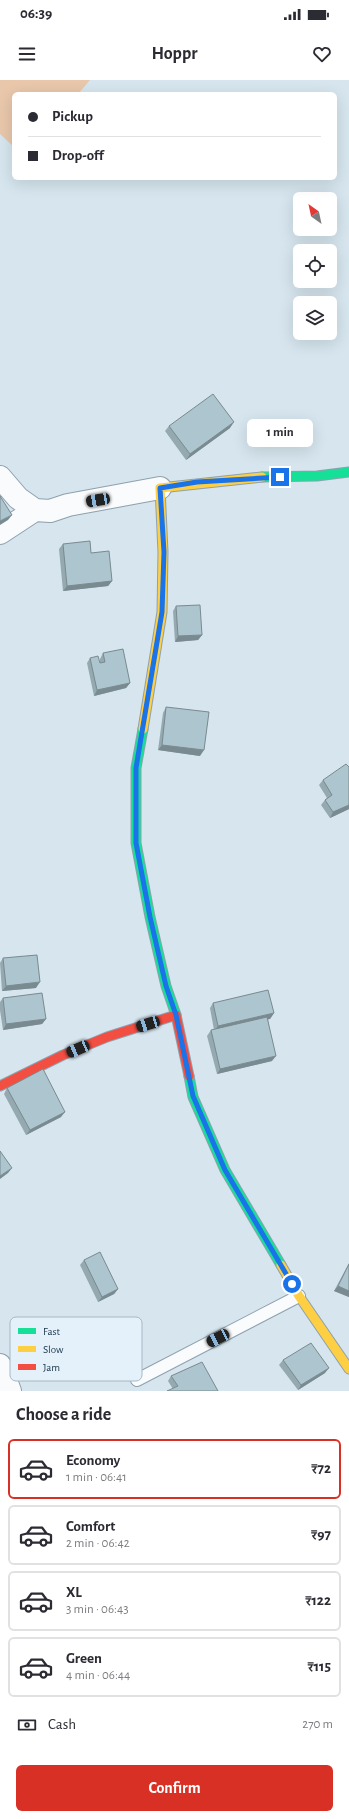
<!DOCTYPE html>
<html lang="en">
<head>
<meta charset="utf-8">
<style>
	:root { --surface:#fff; --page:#f7f7f7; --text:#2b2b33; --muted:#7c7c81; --line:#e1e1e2; --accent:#d93025 }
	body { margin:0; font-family:"Alegreya Sans",sans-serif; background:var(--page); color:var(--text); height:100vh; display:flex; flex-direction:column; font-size:15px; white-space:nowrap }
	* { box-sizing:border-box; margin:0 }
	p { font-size:13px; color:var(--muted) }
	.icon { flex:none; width:22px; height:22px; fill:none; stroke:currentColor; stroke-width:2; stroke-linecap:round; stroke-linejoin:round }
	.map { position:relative; height:1311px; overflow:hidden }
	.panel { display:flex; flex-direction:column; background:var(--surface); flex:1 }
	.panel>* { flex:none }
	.top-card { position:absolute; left:12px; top:12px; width:325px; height:88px; border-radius:6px; box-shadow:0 4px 16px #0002; display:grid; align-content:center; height:88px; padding:0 16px; background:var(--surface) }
	.needle { width:26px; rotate:327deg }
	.fabs { position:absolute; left:293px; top:112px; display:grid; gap:8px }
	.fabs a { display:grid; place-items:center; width:44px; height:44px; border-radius:6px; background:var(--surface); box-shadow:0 4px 16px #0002; font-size:20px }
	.end { position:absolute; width:18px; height:18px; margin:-9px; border:5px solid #1a73e8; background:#fff; box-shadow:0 0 0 2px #fff }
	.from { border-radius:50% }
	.bubble { position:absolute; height:28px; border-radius:6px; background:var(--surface); box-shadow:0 4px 16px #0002; font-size:13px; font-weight:600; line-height:28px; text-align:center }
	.car { position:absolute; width:12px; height:24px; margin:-12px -6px; border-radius:5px; box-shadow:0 0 3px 1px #0007; background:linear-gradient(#222 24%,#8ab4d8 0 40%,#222 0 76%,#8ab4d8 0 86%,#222 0) }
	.top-card b { display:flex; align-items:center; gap:14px; height:38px; font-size:15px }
	.top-card b+b { border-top:1px solid var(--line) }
	.top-card i { width:10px; height:10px; background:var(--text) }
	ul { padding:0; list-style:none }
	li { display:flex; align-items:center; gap:12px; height:60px; margin:0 8px 6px; padding:0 8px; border:2px solid var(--line); border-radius:6px }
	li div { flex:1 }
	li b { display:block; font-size:15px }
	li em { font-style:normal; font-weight:600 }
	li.on { border-color:var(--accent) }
	li>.icon { width:36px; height:36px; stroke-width:1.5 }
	h2 { padding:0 16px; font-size:18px; line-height:48px }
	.pay { display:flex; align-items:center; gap:10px; height:44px; padding:0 16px; font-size:15px }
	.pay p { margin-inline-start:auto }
	.cta { display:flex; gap:8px; margin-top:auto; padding:8px 16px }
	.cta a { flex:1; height:46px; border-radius:6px; background:var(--accent); color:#fff; font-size:16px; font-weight:600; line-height:46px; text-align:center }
	.status { display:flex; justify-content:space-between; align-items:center; height:28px; padding:0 20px; background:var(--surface); direction:ltr }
	.status svg { height:11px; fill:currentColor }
	header { display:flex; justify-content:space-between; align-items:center; height:52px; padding:0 16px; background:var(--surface); font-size:18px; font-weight:600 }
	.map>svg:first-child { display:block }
</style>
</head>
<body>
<div class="status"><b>06:39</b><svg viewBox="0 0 49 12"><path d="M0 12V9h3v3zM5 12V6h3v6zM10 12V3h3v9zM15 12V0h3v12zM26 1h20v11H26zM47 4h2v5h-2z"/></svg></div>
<header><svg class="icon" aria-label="menu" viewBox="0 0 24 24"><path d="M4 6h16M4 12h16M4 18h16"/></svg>Hoppr<svg class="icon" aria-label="heart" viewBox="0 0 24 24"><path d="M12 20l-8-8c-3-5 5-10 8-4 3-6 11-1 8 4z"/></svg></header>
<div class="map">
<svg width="349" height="1311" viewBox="0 0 349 1311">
	<rect width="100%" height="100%" fill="#d6e5ee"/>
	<path fill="#e8c7ab" d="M0,0H90L78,14H14V67L0,54Z"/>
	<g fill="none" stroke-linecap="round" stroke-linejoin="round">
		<defs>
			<path id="lane" d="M137,1300L299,1216"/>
			<path id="street" d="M0,397L18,418L35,430L50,431L68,425L160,408
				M0,453L35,430
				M0,1285L10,1311"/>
			<path id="fast" d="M262,397L317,396L349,392
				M143,649L136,688V763L150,837L166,906L176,935
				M189,996L193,1017L225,1090L281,1185"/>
			<path id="slow" d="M143,649L162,532L163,472L160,408L262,397
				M281,1185L299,1216L349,1289"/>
			<path id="jam" d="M0,1006L63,975L107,957L176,935L189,996"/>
		</defs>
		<use href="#lane" stroke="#8da1ae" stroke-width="14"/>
		<use href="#street" stroke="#8da1ae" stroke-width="24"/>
		<use href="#fast" stroke="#8da1ae" stroke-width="11"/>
		<use href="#slow" stroke="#8da1ae" stroke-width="11"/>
		<use href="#jam" stroke="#8da1ae" stroke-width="11"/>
		<use href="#lane" stroke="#f9fbfc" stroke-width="12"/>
		<use href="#street" stroke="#f9fbfc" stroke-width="22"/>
		<use href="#fast" stroke="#16e098" stroke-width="9"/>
		<use href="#slow" stroke="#ffcf43" stroke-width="9"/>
		<use href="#jam" stroke="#f24e42" stroke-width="9"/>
	</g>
	<path fill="#95a9b1" d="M169,346L230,348L186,380L165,351Z
		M63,464L91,473L112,501L108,506L63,511L59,469Z
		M176,526L202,555L198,560L175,562L173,531Z
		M103,573L130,603L126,608L94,616L87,583L90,578L100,583V579Z
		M166,627L200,676L158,670L163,633Z
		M323,700L349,729L330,738L321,725L325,720L327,718L319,705Z
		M3,878L36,908L2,911L0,883Z
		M3,918L46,939L42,944L3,950L0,930V922Z
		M213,923L274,933L270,939H268L272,981L217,994L207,956L211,950H214L210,928Z
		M7,1008L61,1037L26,1055L4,1014Z
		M84,1180L118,1209L114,1214L98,1222L80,1185Z
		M349,1183V1217L334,1211Z
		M283,1280L325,1293L298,1310L279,1285Z
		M171,1296L218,1311L173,1309L168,1301Z"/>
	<path fill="#798a90" d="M234,342L230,348L186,380L190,374Z
		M12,435L8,440L0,445V441Z
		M112,501L108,506L63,511L67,506Z
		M202,555L198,560L175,562L178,556Z
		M130,603L126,608L94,616L97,610Z
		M162,665L204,670L200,676L158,670Z
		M349,725V729L330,738L333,732Z
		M40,902L36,908L2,911L6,906Z
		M274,933L270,939L214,951L218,946Z
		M46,939L42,944L3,950L6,944Z
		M276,976L272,981L217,994L220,989Z
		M65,1032L61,1037L26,1055L30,1050Z
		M12,1088L8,1093L0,1099V1096Z
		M338,1206L349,1211V1217L334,1211Z
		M118,1209L114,1214L98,1222L102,1217Z
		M329,1288L325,1293L298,1310L301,1305Z"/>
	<path fill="#adc5ce" stroke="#798a90" d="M213,314L234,342L190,374L169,346Z
		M0,416L12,435L0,441Z
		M90,461L91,473L109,471L112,501L67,506L63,464Z
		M200,525L202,555L178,556L176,526Z
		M123,569L130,603L97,610L90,578L98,576L100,583L105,582L103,573Z
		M166,627L209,632L204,670L162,665Z
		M346,684L349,687V725L333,732L325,720L332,715L323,700Z
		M37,875L40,902L6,906L3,878Z
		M268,910L274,933L218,946L213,923Z
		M42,913L46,939L6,944L3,918Z
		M267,937L276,976L220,989L211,950Z
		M43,989L65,1032L30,1050L7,1008Z
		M0,1071L12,1088L0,1096Z
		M100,1172L118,1209L102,1217L84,1180Z
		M349,1184V1211L338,1206Z
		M311,1263L329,1288L301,1305L283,1280Z
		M202,1282L218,1311H167L178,1306L171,1296Z"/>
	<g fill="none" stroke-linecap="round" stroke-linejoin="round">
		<path stroke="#1a73e8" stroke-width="5" d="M280,397L197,402L160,408L164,472L162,532L136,688V763L150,837L166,906L176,935L193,1016L225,1090L292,1204"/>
	</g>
	<rect x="10" y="1237" width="132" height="64" rx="6" fill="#e4f1fb" stroke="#a7b8c5" stroke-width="1"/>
	<rect x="18" y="1248" width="18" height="6" fill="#16e098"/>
	<rect x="18" y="1266" width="18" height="6" fill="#ffcf43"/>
	<rect x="18" y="1284" width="18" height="6" fill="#f24e42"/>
	<g font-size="11" fill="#183447">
		<text x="43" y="1255">Fast</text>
		<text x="43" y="1273">Slow</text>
		<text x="43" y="1291">Jam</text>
	</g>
</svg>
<div class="fabs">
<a><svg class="needle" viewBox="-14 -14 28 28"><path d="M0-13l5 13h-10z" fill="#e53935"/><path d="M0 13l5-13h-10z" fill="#7c7c81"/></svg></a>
<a><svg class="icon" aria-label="locate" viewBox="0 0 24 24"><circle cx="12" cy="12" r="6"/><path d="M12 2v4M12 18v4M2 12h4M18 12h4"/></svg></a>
<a><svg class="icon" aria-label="layers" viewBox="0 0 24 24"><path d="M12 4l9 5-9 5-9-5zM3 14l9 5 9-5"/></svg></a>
</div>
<i class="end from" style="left:292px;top:1204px"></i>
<i class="end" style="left:280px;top:397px"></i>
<div class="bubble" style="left:247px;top:339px;width:66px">1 min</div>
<i class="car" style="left:98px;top:420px;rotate:260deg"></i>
<i class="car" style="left:148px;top:944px;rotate:253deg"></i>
<i class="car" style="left:78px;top:969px;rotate:247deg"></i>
<i class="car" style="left:218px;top:1258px;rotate:243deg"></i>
<div class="top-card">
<b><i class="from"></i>Pickup</b>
<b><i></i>Drop-off</b>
</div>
</div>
<section class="panel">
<h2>Choose a ride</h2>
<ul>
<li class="on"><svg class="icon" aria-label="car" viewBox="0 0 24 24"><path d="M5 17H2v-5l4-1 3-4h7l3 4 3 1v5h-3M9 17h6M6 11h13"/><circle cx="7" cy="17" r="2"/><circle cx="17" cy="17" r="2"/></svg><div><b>Economy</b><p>1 min · 06:41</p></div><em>₹72</em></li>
<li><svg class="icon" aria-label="car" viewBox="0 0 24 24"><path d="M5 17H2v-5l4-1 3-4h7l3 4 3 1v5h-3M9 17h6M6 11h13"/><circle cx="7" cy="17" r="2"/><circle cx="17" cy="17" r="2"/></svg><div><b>Comfort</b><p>2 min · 06:42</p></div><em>₹97</em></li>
<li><svg class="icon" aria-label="car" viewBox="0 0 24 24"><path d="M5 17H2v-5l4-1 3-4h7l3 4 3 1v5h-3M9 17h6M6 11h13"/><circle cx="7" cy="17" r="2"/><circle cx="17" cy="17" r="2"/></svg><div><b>XL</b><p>3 min · 06:43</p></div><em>₹122</em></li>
<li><svg class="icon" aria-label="car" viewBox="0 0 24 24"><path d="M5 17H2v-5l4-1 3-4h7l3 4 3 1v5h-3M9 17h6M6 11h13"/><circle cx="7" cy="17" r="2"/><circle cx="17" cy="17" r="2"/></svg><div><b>Green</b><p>4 min · 06:44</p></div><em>₹115</em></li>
</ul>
<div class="pay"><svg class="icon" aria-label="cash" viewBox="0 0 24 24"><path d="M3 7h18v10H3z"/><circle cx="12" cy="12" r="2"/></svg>Cash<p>270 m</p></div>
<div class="cta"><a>Confirm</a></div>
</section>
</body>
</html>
